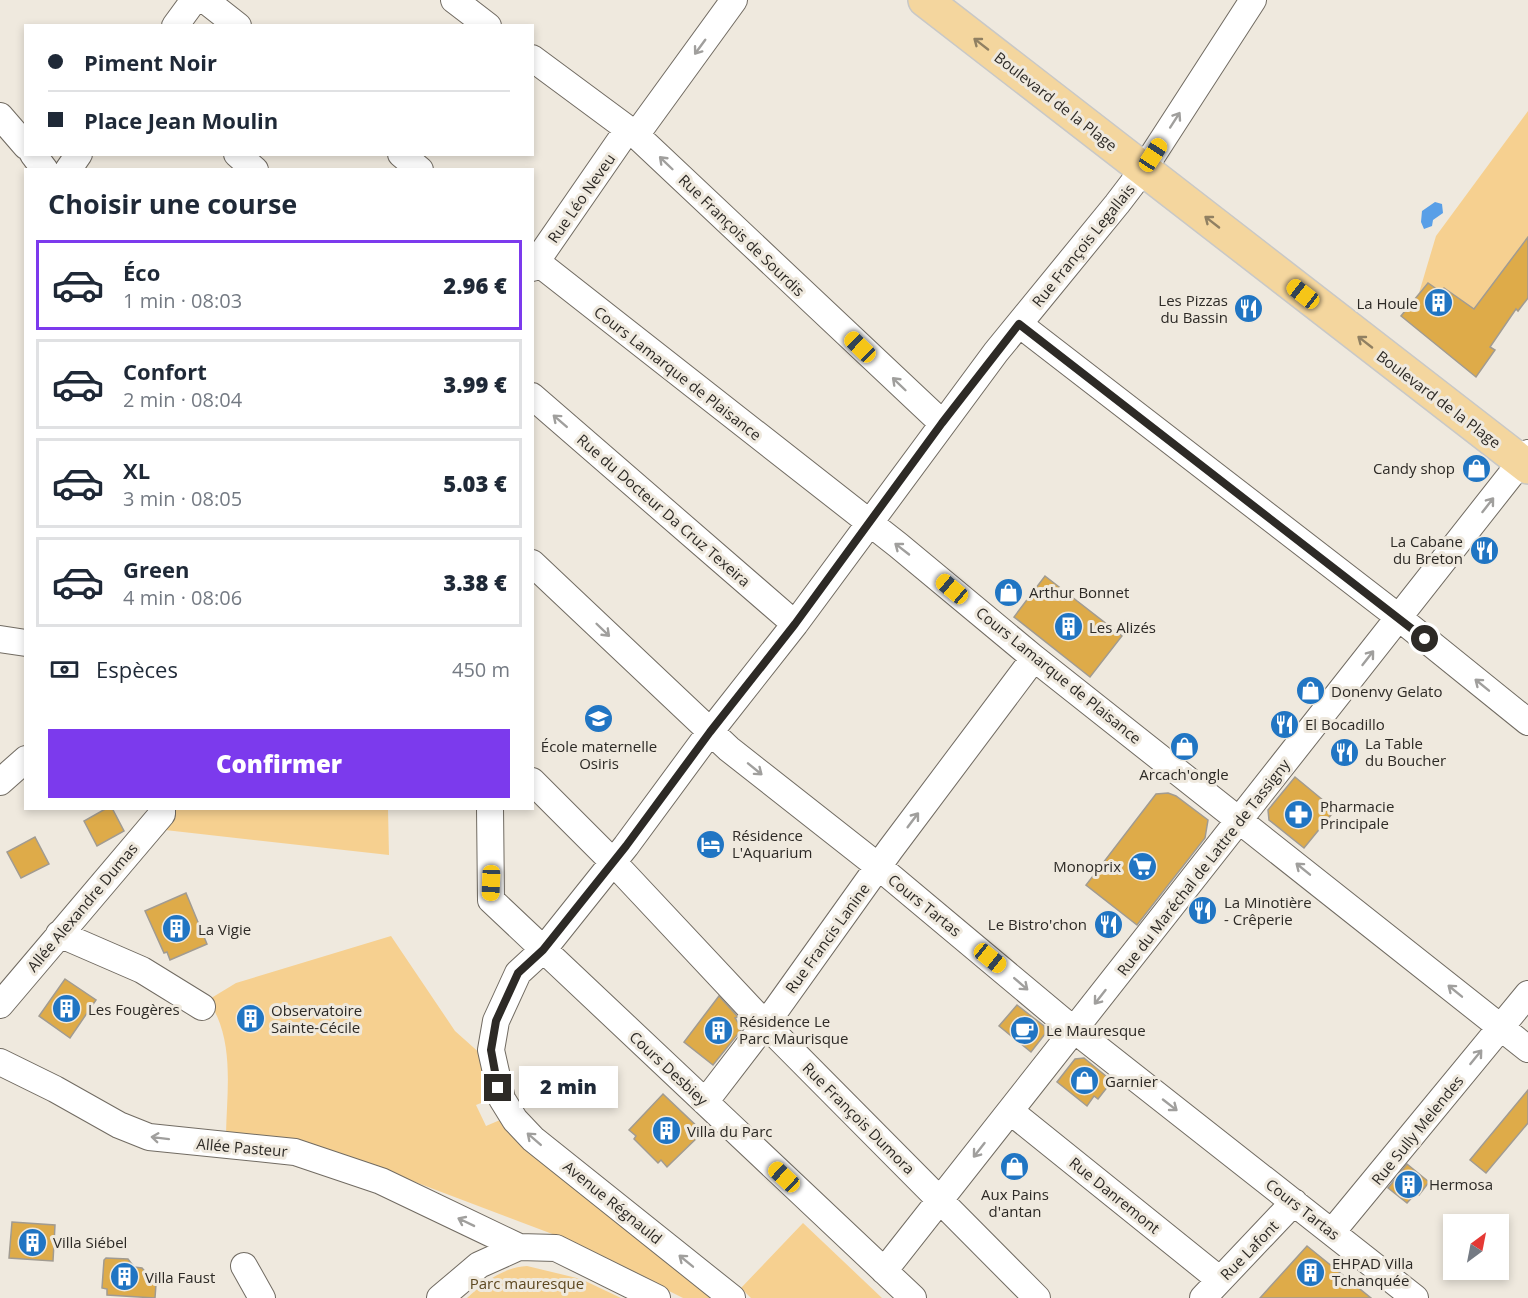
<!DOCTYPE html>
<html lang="fr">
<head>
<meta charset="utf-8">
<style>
	:root { --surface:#fff; --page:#f6f6f7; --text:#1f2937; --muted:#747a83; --line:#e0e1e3; --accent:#7c3aed }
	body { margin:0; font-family:"Open Sans",sans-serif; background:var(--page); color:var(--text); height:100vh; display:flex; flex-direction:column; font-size:22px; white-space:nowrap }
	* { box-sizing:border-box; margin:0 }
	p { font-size:20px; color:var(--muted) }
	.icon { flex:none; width:33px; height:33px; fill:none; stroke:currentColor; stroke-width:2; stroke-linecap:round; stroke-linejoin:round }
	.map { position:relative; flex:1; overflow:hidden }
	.side { position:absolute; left:24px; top:168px; width:510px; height:642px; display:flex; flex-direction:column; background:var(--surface); border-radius:0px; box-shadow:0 3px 9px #0003 }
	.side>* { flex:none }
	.top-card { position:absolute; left:24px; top:24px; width:510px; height:132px; border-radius:0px; box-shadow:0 3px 9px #0003; display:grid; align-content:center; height:132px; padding:0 24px; background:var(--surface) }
	.needle { width:39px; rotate:32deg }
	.fabs { position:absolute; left:1443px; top:1214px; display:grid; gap:12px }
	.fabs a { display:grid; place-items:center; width:66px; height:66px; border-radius:0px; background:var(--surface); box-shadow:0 3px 9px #0003; font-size:30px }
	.end { position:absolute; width:27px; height:27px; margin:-14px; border:8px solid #2d2a26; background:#fff; box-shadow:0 0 0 3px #fff }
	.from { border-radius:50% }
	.bubble { position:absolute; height:42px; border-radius:0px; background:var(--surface); box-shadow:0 3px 9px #0003; font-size:20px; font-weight:800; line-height:42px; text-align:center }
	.car { position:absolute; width:18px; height:36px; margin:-18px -9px; border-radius:8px; box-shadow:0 0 4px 2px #0007; background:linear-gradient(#f5c518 24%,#345 0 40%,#f5c518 0 76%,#345 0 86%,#f5c518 0) }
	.top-card b { display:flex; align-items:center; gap:21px; height:57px; font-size:22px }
	.top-card b+b { border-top:2px solid var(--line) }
	.top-card i { width:15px; height:15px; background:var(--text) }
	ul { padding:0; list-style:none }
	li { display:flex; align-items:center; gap:18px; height:90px; margin:0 12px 9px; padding:0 12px; border:3px solid var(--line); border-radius:0px }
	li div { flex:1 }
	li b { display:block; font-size:22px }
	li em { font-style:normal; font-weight:800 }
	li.current { border-color:var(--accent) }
	li>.icon { width:54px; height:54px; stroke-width:1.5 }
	h2 { padding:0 24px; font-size:27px; line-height:72px }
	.pay { display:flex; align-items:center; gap:15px; height:66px; padding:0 24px; font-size:22px }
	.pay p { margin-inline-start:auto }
	.cta { display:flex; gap:12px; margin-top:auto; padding:12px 24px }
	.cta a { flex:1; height:69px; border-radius:0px; background:var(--accent); color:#fff; font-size:24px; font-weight:800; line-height:69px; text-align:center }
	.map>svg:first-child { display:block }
</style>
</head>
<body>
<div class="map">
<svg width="1528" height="1298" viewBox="0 0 1528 1298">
	<rect width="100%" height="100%" fill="#efe9de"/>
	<path fill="#f6d090" d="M1528,111V237L1474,309L1445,288L1441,292L1428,283L1419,293L1436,236Z
		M171,809H388L389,855L165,830Z
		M391,936L455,1031L483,1056L491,1099L476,1105L486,1126L500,1120L714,1298H683L563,1238L341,1154L300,1141L226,1134C227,1089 235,1039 208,1000L236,983Z
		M803,1223L882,1298H751L741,1288Z
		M527,1266L581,1279L621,1298H467C483,1283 504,1267 527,1266Z"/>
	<path fill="#599fe7" d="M1435,202L1442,204L1443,213L1433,220L1432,226L1424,229L1421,222L1422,211Z"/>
	<path fill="#deab49" stroke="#a19b91" stroke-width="1.5" d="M1528,237V298L1518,311L1516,309L1490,347L1495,350L1476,377L1401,316L1428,283L1441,292L1444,288L1474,309Z
		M1045,576L1122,636L1090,677L1014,617Z
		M1295,777L1335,810L1304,848L1269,820L1268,810Z
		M1168,793L1176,796L1208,820L1205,838L1137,925L1086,885L1156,794Z
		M107,808H112L124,831L97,846L84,821Z
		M35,837L49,864L21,878L7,852Z
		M186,893L207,944L170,960L167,952L164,953L145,911Z
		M65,979L96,1000L70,1038L39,1016Z
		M719,996L738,1017L735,1018L742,1029L713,1065L684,1042Z
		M1017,1005L1044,1026L1045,1034L1031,1052L999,1026Z
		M1084,1058L1112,1081L1098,1099L1094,1096L1087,1106L1057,1082L1075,1059Z
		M1528,1090V1123L1486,1173L1470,1160Z
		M663,1094L703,1132L667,1167L661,1160L658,1163L634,1139L636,1136L629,1130Z
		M1407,1164L1429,1182L1419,1195L1416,1193L1407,1203L1388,1188Z
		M12,1222L55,1225L53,1261L9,1258Z
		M1307,1246L1371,1298H1260Z
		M106,1258L128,1259L134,1267L142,1268L156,1284L155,1298L107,1295V1289L102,1288L104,1260Z"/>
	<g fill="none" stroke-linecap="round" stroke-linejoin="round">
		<defs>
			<path id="minor" d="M205,0L238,26
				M454,0L488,26
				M175,26L194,0
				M532,58L636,135L942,423
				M0,116L26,146
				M636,135L734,0
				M33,154L45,170
				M237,154L255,170
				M401,154L420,170
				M68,170L79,154
				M532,258L898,545L1034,658L1528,1049
				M532,268L628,129
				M1019,324L1388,609L1528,722
				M532,396L795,624
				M532,563L729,749L879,867L1063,1021L1415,1298
				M0,639L26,643
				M532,781L613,862L765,1024L1037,1298
				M0,782L26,759
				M490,808L491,900L913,1298
				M59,934L142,970L202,1007
				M0,1005L162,814V808
				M0,1062L55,1089L119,1125L149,1137L295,1152L381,1181L519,1247
				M705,1102L775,1011L890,850L1034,658
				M1010,1111L1220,1280
				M1332,1232L1528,994
				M244,1266L262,1298
				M884,1271L1528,453
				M440,1298L479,1265L519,1247L556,1248L657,1298
				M732,1298L533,1139L515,1120L502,1099L491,1050L496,1021L518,973L543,950L626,846L710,732L795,624L996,352L1117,204L1143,170L1253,0
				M1203,1298L1294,1202"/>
			<path id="major" d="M925,0L1528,467"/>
		</defs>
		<use href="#minor" stroke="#716b62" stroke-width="28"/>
		<use href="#major" stroke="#c8c8c7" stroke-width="36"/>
		<use href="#minor" stroke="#fff" stroke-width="26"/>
		<use href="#major" stroke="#f4d69e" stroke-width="33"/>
	</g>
	<defs><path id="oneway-shaft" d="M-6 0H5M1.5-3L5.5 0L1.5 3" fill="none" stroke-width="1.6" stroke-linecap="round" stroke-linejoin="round" transform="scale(1.5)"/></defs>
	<g stroke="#908062">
		<use href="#oneway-shaft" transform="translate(981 44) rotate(-142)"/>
		<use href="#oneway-shaft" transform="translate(1212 222) rotate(-142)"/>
		<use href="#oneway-shaft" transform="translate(1365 342) rotate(-142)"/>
	</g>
	<g stroke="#a09f9d">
		<use href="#oneway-shaft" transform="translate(700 47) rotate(126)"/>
		<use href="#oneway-shaft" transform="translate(1175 120) rotate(-57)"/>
		<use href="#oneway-shaft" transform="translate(666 163) rotate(-136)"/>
		<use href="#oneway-shaft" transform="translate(899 384) rotate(-136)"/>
		<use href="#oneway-shaft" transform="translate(560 421) rotate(-139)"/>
		<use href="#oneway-shaft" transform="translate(1488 505) rotate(-52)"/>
		<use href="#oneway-shaft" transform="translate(902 549) rotate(-142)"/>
		<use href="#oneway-shaft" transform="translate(603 630) rotate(44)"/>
		<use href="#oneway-shaft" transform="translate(1368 658) rotate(-52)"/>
		<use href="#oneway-shaft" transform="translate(1482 685) rotate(-141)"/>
		<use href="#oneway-shaft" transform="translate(755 769) rotate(39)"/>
		<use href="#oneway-shaft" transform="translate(913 820) rotate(-53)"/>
		<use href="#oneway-shaft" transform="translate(1303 869) rotate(-141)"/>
		<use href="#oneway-shaft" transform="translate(1021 984) rotate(41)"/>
		<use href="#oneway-shaft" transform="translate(1455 991) rotate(-141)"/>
		<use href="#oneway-shaft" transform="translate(1100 997) rotate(128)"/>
		<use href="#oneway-shaft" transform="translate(1476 1057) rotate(-51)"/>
		<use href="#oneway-shaft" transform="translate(1170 1105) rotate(38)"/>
		<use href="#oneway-shaft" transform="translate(160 1138) rotate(-173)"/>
		<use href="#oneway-shaft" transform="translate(534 1139) rotate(-139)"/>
		<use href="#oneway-shaft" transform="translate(979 1150) rotate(128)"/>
		<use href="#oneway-shaft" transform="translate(466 1222) rotate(-154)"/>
		<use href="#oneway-shaft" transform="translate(686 1261) rotate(-141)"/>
	</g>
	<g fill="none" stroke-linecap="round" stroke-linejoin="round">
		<path stroke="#2d2a26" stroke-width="8" d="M498,1088L491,1050L496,1021L518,973L543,950L626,846L710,732L795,624L942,423L1019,324L1425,639"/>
	</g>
	<defs>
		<symbol id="building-disc" viewBox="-11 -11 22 22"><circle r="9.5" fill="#2075c3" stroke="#efe9de"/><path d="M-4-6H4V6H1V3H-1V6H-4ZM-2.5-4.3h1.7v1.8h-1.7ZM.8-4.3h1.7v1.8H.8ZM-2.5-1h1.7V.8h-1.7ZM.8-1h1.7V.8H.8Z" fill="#fff"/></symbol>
		<symbol id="restaurant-disc" viewBox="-11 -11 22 22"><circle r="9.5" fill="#2075c3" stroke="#efe9de"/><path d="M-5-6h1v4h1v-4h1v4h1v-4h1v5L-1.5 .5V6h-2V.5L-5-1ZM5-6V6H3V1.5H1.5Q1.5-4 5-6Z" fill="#fff"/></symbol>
		<symbol id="shop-disc" viewBox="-11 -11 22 22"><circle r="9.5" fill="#2075c3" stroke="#efe9de"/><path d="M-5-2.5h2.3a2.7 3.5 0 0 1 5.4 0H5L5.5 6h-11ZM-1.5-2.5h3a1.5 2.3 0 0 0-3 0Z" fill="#fff"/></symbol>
		<symbol id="school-disc" viewBox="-11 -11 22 22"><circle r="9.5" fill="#2075c3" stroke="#efe9de"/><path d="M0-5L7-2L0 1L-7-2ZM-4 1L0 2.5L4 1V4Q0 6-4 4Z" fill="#fff"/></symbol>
		<symbol id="pharmacy-disc" viewBox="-11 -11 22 22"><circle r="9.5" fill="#2075c3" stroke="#efe9de"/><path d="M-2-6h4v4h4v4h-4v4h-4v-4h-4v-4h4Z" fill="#fff"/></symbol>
		<symbol id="hotel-disc" viewBox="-11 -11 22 22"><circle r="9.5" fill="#2075c3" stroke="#efe9de"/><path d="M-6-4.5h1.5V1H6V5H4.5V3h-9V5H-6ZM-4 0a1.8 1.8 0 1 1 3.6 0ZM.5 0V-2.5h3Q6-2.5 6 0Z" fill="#fff"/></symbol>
		<symbol id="supermarket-disc" viewBox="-11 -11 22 22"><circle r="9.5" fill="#2075c3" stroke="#efe9de"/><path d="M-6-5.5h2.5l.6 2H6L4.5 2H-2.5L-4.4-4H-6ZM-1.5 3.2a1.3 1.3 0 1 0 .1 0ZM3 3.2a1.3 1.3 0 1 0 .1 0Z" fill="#fff"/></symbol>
		<symbol id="cafe-disc" viewBox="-11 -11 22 22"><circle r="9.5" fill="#2075c3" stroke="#efe9de"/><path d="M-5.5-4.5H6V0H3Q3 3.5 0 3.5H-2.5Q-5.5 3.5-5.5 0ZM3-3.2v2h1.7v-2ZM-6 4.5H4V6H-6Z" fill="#fff"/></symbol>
	</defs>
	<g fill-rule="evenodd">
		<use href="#building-disc" x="1422" y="286" width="33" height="33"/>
		<use href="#restaurant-disc" x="1232" y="292" width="33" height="33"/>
		<use href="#shop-disc" x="1460" y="452" width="33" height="33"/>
		<use href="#restaurant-disc" x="1468" y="534" width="33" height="33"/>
		<use href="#shop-disc" x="992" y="576" width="33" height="33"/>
		<use href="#building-disc" x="1052" y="610" width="33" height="33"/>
		<use href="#shop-disc" x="1294" y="674" width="33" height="33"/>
		<use href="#school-disc" x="582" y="702" width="33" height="33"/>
		<use href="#restaurant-disc" x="1268" y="708" width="33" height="33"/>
		<use href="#shop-disc" x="1168" y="730" width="33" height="33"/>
		<use href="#restaurant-disc" x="1328" y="736" width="33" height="33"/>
		<use href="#pharmacy-disc" x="1282" y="798" width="33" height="33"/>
		<use href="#hotel-disc" x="694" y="828" width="33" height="33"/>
		<use href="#supermarket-disc" x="1126" y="850" width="33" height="33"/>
		<use href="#restaurant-disc" x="1186" y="894" width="33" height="33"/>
		<use href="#restaurant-disc" x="1092" y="908" width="33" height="33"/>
		<use href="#building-disc" x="160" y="912" width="33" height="33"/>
		<use href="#building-disc" x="50" y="992" width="33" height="33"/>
		<use href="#building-disc" x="234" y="1002" width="33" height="33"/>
		<use href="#building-disc" x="702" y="1014" width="33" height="33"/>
		<use href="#cafe-disc" x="1008" y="1014" width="33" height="33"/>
		<use href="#shop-disc" x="1068" y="1064" width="33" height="33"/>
		<use href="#building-disc" x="650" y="1114" width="33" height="33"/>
		<use href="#shop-disc" x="998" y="1150" width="33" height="33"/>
		<use href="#building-disc" x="1392" y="1168" width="33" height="33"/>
		<use href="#building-disc" x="16" y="1226" width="33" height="33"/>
		<use href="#building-disc" x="1294" y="1256" width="33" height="33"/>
		<use href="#building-disc" x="108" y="1260" width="33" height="33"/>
	</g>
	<g text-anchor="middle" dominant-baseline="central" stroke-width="6" stroke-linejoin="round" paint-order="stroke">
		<g font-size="15" fill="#2d2a26" stroke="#efe9de">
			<text transform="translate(1056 101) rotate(38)">Boulevard de la Plage</text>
			<text transform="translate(581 198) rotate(-55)">Rue Léo Neveu</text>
			<text transform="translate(742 235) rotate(44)">Rue François de Sourdis</text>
			<text transform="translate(1083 245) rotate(-51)">Rue François Legallais</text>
			<text transform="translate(678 373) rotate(38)">Cours Lamarque de Plaisance</text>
			<text transform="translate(1439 399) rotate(37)">Boulevard de la Plage</text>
			<text transform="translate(664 510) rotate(41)">Rue du Docteur Da Cruz Texeira</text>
			<text transform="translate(1059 675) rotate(39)">Cours Lamarque de Plaisance</text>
			<text transform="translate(1203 867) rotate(-52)">Rue du Maréchal de Lattre de Tassigny</text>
			<text transform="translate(925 905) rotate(39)">Cours Tartas</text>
			<text transform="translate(82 907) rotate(-50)">Allée Alexandre Dumas</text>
			<text transform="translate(827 938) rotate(-54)">Rue Francis Lanine</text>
			<text transform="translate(669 1068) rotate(43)">Cours Desbiey</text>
			<text transform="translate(859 1118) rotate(45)">Rue François Dumora</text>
			<text transform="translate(1417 1130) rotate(-51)">Rue Sully Melendes</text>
			<text transform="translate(242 1147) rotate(5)">Allée Pasteur</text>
			<text transform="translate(1115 1195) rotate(39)">Rue Danremont</text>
			<text transform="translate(613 1202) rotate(39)">Avenue Régnauld</text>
			<text transform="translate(1303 1209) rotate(38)">Cours Tartas</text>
			<text transform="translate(1249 1250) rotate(-46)">Rue Lafont</text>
		</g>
		<g font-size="15" fill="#2d2a26" stroke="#efe9de" text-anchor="start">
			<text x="1228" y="300" text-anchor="end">Les Pizzas<tspan x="1228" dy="17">du Bassin</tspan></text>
			<text x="1418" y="303" text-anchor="end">La Houle</text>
			<text x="1455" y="468" text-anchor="end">Candy shop</text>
			<text x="1463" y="541" text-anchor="end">La Cabane<tspan x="1463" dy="17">du Breton</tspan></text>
			<text x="1029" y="592">Arthur Bonnet</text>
			<text x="1089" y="627">Les Alizés</text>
			<text x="1331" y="691">Donenvy Gelato</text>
			<text x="1305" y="724">El Bocadillo</text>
			<text x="1365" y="743">La Table<tspan x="1365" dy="17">du Boucher</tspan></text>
			<text x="599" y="746" text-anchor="middle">École maternelle<tspan x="599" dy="17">Osiris</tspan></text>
			<text x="1184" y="774" text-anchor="middle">Arcach'ongle</text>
			<text x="1320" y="806">Pharmacie<tspan x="1320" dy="17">Principale</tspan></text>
			<text x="732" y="835">Résidence<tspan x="732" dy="17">L'Aquarium</tspan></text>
			<text x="1121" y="866" text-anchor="end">Monoprix</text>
			<text x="1224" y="902">La Minotière<tspan x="1224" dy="17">- Crêperie</tspan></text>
			<text x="1087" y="924" text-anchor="end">Le Bistro'chon</text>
			<text x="198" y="929">La Vigie</text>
			<text x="88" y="1009">Les Fougères</text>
			<text x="271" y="1010">Observatoire<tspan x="271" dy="17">Sainte-Cécile</tspan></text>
			<text x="739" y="1021">Résidence Le<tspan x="739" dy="17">Parc Maurisque</tspan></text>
			<text x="1046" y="1030">Le Mauresque</text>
			<text x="1105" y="1081">Garnier</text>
			<text x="687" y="1131">Villa du Parc</text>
			<text x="1429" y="1184">Hermosa</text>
			<text x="1015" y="1194" text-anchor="middle">Aux Pains<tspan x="1015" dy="17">d'antan</tspan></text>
			<text x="53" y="1242">Villa Siébel</text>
			<text x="1332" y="1263">EHPAD Villa<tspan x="1332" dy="17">Tchanquée</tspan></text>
			<text x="145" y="1277">Villa Faust</text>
		</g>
		<g font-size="15" fill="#5d4820" stroke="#efe9de">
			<text x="527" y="1283">Parc mauresque</text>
		</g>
	</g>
</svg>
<div class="fabs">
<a><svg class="needle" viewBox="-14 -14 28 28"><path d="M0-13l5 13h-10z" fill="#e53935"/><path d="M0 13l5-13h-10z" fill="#747a83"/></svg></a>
</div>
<i class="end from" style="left:1425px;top:639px"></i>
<i class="end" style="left:498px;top:1088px"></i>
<div class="bubble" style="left:519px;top:1066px;width:99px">2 min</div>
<i class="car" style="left:1153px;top:155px;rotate:33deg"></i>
<i class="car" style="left:1303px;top:294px;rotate:308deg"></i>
<i class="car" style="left:860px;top:347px;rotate:314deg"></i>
<i class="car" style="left:952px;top:589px;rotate:310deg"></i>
<i class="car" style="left:491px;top:883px;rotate:182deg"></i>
<i class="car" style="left:990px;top:958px;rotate:129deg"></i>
<i class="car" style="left:784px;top:1177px;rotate:313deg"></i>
<div class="top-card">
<b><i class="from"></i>Piment Noir</b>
<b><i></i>Place Jean Moulin</b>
</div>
<section class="side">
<h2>Choisir une course</h2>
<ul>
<li class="current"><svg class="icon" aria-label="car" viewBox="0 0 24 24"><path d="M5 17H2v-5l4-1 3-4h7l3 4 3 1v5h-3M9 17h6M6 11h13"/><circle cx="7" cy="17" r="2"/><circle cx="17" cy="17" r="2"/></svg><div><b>Éco</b><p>1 min · 08:03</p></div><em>2.96 €</em></li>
<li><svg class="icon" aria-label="car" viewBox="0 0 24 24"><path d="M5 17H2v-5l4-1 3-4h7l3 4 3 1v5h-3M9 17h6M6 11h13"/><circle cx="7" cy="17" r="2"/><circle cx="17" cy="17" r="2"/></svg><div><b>Confort</b><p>2 min · 08:04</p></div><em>3.99 €</em></li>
<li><svg class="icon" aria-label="car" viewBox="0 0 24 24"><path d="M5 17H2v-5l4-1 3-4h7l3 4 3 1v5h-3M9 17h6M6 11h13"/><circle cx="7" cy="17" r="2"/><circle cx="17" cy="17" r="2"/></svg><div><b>XL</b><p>3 min · 08:05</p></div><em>5.03 €</em></li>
<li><svg class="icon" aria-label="car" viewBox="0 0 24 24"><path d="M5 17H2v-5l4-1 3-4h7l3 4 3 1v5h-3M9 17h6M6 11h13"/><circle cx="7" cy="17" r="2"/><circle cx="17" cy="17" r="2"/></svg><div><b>Green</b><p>4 min · 08:06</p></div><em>3.38 €</em></li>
</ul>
<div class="pay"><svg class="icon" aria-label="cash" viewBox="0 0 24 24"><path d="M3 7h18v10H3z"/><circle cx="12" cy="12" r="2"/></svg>Espèces<p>450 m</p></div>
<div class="cta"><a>Confirmer</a></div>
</section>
</div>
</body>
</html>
